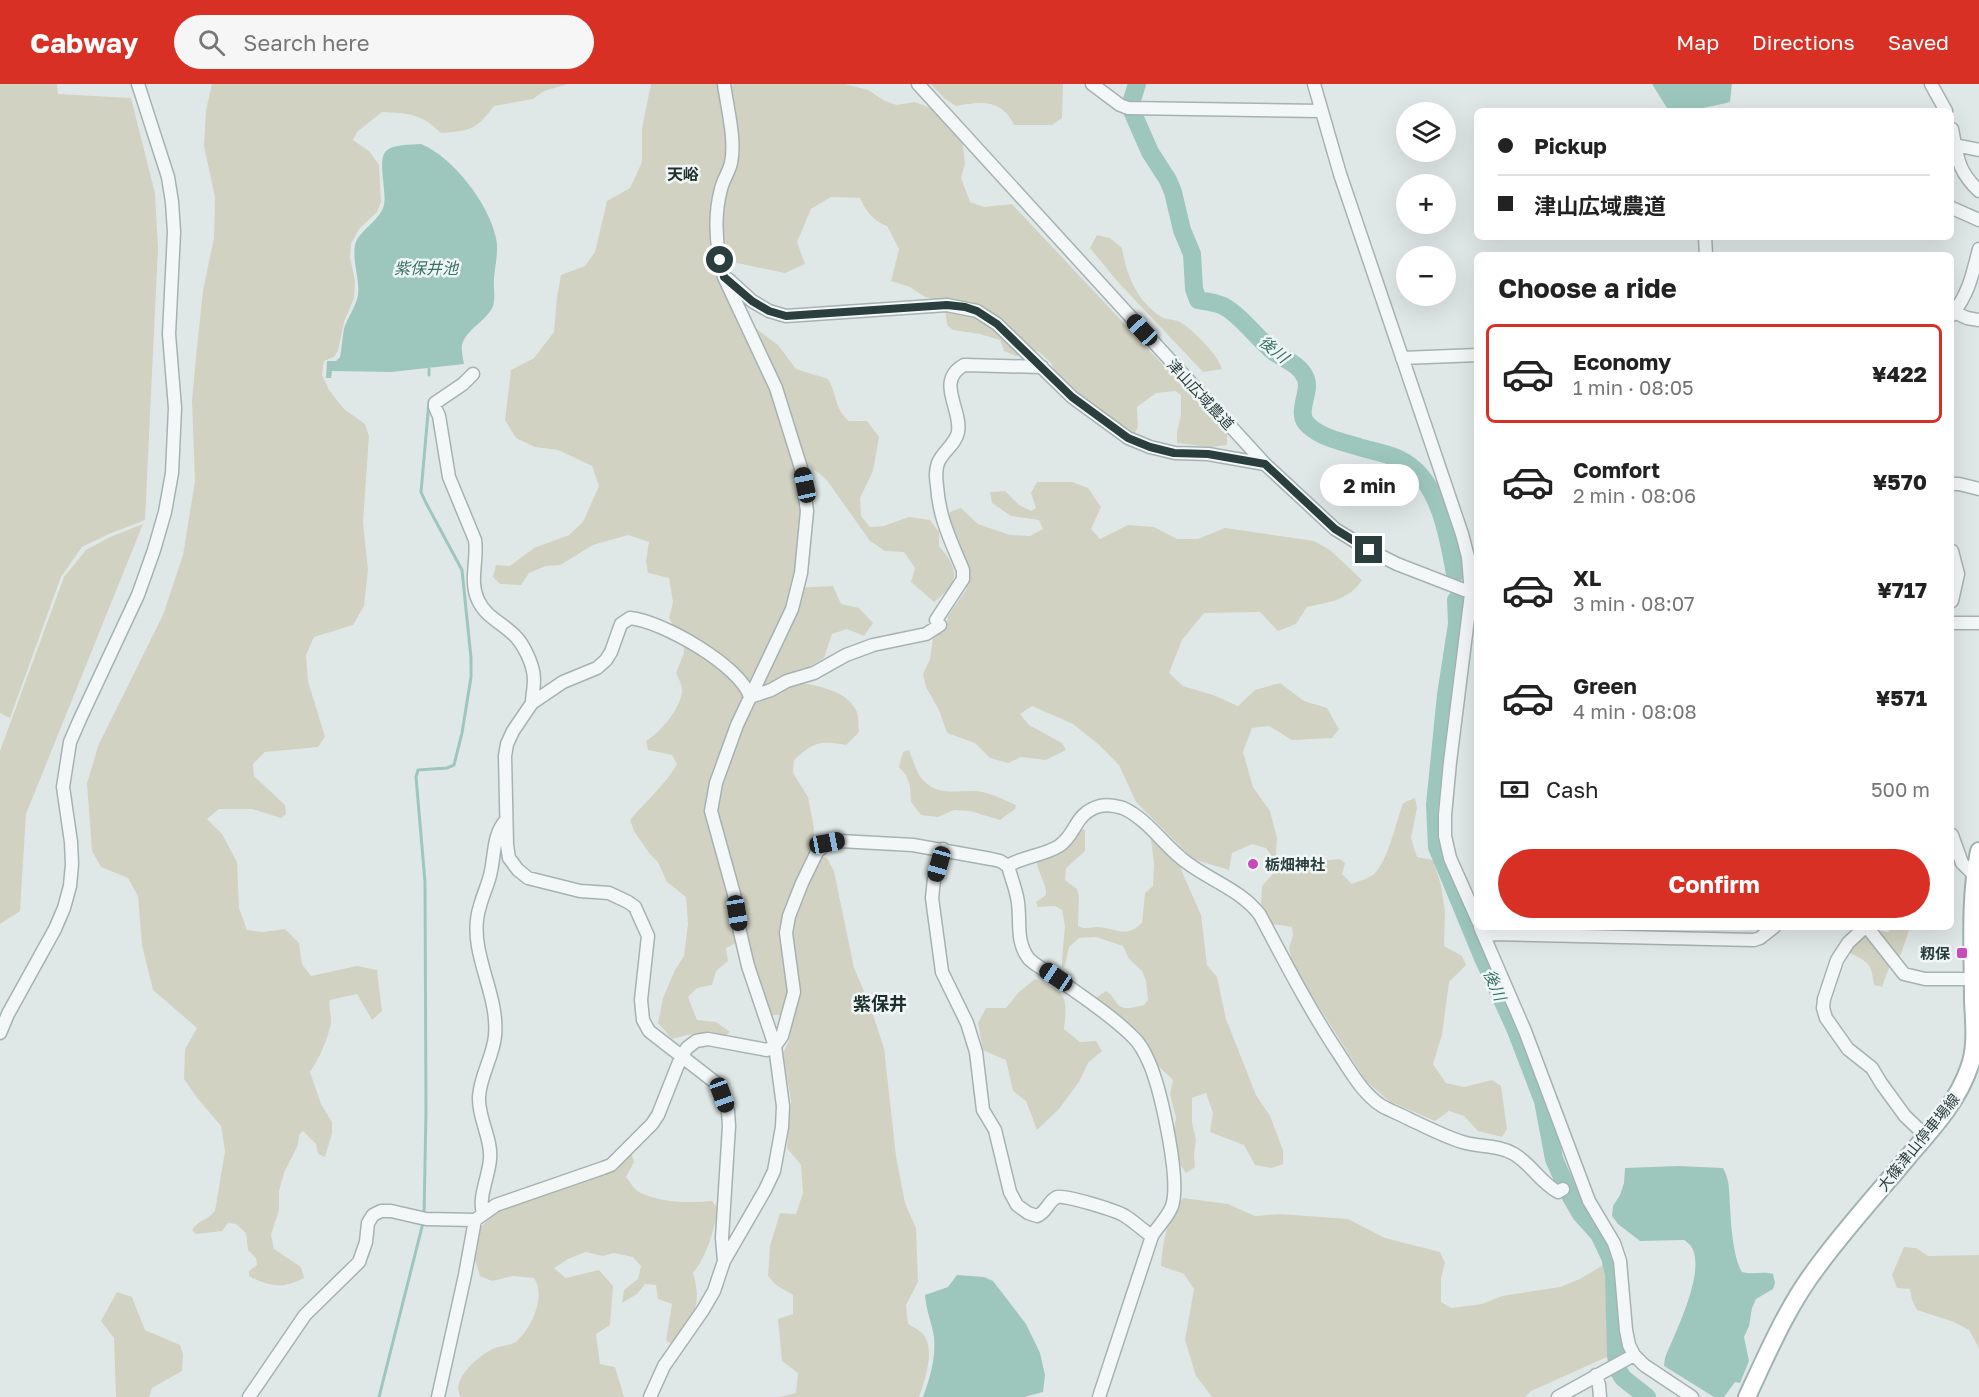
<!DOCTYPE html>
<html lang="en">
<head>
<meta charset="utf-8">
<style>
	:root { --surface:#fff; --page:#f6f6f6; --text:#222; --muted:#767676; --line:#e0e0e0; --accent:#d93025 }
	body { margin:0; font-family:"Golos Text","Noto Sans JP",sans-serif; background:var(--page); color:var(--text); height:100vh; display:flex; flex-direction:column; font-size:22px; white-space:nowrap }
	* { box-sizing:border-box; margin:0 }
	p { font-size:20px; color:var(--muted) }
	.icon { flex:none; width:33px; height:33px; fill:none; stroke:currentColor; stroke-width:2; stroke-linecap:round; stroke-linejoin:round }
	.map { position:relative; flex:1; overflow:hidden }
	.details { position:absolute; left:1474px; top:168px; width:480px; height:678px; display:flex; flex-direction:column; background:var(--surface); border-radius:9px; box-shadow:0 6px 24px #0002 }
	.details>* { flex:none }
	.banner { position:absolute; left:1474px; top:24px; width:480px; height:132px; border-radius:9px; box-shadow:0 6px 24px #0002; display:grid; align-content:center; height:132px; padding:0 24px; background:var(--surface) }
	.buttons { position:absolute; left:1396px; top:18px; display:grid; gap:12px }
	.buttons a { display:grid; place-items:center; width:60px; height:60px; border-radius:50%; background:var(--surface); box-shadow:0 6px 24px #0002; font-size:30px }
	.end { position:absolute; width:27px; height:27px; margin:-14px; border:8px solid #2a3f3d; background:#fff; box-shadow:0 0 0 3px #fff }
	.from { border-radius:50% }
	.bubble { position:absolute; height:42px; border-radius:21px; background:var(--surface); box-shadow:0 6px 24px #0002; font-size:20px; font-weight:700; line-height:42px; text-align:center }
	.car { position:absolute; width:18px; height:36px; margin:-18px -9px; border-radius:8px; box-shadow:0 0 4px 2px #0007; background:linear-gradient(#222 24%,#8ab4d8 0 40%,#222 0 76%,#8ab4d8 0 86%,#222 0) }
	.banner b { display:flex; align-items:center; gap:21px; height:57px; font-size:22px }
	.banner b+b { border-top:2px solid var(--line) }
	.banner i { width:15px; height:15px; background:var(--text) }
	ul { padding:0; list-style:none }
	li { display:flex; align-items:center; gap:18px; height:99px; margin:0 12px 9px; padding:0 12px; border:3px solid transparent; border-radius:9px }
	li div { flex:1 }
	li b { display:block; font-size:22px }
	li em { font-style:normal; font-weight:700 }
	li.current { border-color:var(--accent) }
	li>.icon { width:54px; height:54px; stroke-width:1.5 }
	h2 { padding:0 24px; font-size:27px; line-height:72px }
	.pay { display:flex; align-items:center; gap:15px; height:66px; padding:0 24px; font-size:22px }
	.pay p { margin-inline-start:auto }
	.cta { display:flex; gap:12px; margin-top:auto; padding:12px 24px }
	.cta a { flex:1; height:69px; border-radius:36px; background:var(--accent); color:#fff; font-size:24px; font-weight:700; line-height:69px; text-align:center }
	header { display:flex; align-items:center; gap:36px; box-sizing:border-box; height:84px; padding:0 30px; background:var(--accent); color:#fff }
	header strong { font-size:28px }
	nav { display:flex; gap:33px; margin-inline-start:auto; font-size:21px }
	.search { width:420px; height:54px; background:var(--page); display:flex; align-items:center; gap:15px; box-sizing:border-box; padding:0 21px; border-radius:33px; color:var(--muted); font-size:22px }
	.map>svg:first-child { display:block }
</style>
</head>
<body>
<header>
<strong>Cabway</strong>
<div class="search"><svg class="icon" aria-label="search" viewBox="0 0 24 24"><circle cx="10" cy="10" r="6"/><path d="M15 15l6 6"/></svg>Search here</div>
<nav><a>Map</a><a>Directions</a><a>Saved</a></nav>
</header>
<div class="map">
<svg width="1979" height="1313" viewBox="0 0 1979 1313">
	<rect width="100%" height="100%" fill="#e0e8e7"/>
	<path fill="#d2d2c2" d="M0,0H57L58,10L131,14L155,109L158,164L145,436L109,450L82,463L61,493L10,634L0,629Z
		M212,0H568L544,7L533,15L494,22C476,46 470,47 441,49C422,30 408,29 382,28L357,48L353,56L370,68L379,81L381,118L377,128L359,145L351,160L350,173L355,197L354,214L344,238L338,267L334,273L324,277L322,291L329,306L344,325L365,340L369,352L363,438L368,486L364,522L353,541L314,553L306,571L308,597L325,653L318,663L265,668L253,680L254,692L285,721L286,730L281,734L252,725H219L207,735L222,750L237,778L239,824L247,846L263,848L285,845L299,859L302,880L311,892L357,882L377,886L382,927L372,936L357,910L330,916C328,924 332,932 331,939C327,957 320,973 310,988L321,1020L332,1038V1049L325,1073L318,1070L316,1060L303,1047L299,1051L298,1061L284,1089L279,1107V1126L271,1151L274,1165L301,1183L304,1194C283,1205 269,1203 249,1192V1187L257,1181L256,1174L248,1166L246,1149L236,1140L228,1139L222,1147L196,1150L192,1146C199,1135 206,1138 215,1127L225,1067L221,1042L198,1015L184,995L185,965L197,944L153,906L142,861L138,812L128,794L101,783L92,767L87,700L98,662L163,531L183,471L195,397L192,317L196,273L203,206L214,154L215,113L204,62L206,26Z
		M651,0H719L721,4L734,0H845L868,6L885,17L897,21L915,18L933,25L962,53L965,80L961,94L970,118L984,123L1012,120L1227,349V361L1210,363L1177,359V349L1181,331V311L1175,307L1156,309L1137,323L1138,343L1134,350L1119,344L1081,315L1055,289L1051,279L1038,267L1016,272L1004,267L1000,256L980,250L953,246L947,241L945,225L937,216L925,213L910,203L891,197L899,165L887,142C873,137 866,127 860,114L831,113L811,125L797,158L805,180L785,189L737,179L719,188L736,234L754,243L778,261L796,285L828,295C838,311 833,323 849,337H867L879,353L873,387L860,414L861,432L870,443L884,442L909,433L930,436L939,448V462C960,486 960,498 934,518L911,498L915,484L904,468L885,467L870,457L826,395L805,378L794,387L802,422L795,504L833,502L841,520L859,524L873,539L864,552L847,545L832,550L824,574L807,584L794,587L802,599C823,603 847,607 857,628C859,634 858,642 859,648L846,661C819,656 814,658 794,676L793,689L808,713L814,744L813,764L816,771L827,774L834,787L854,884L869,919L884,964L896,1072L905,1119L916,1144L918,1198L906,1221L908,1240C912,1242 917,1245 921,1248C937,1262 925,1296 919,1313H779L796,1309L798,1289L782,1277L778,1235L793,1230V1211L776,1201L768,1192L770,1162L780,1129L796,1130L803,1109L801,1081L787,1064L791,1017L783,969L789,957L791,942L785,931H770L761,899L743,856L726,864L728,877L716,887L712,901L697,904L688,913L697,936L716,938L730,948L723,954L696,949L672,955L658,939L663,914L675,886L684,872L688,840L686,813L667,798L658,778L649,769L634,747L630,736C646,717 665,701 677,680L672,671L648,666L646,657C660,649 681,624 682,607C682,601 679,595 676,589L684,569V554L677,548L669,534L673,518L669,494L648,489L646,477L649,458L628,451L593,461L560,481L546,482L529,489L521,501L500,500L493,493L496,481L510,482L534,464L569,451L583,438L599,402L592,382L558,366L535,363L516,354L505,336L511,286L534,274L554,248L557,213L561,191L585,182L595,168L607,117L630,104L642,78V44Z
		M931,0H1063L1062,34L1052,41H1014C1002,15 981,17 956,22L944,14Z
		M1097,151L1110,154L1122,164C1126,190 1137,217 1160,232C1165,236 1172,235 1178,237C1191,243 1219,272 1222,285L1203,288L1117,197L1090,164Z
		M1037,398H1072L1088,404L1101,423L1091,445L1100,455L1128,441L1154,443L1177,455H1198L1225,444L1314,457L1330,466L1362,496C1349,516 1330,518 1307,523L1296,540L1278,547L1260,528L1204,529L1182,556L1169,589L1183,602L1213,611L1238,622L1255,606L1280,599L1304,617L1327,624L1339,645L1332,654L1292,656L1269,642L1252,644L1243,668L1253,703L1270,727L1277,754L1276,771L1287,780L1340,775L1345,779L1342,790L1352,800C1359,797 1369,794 1374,790C1388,777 1396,738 1403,719L1415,714L1417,724L1411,754L1417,773L1433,776L1441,801L1445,828L1444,862L1462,872L1466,881L1449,898L1442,951L1433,980L1446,999L1464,1003L1492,996L1501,1002L1507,1045L1502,1053L1478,1047L1464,1032L1449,1027L1435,1037L1389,1017L1366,997L1293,882L1289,864L1293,851L1292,843L1273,840L1261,819L1262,802L1272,791L1278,781L1266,764L1252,760L1232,769L1229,786L1193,775L1136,718L1119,681L1098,660L1073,640L1032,622L1020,630L1029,641L1062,659L1066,666L1046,676L1021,673L1008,679L990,674L975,659L947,649L939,626L926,603L923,590L930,575L933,555L947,540L948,532L966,506L970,490L959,457L949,436L950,428L961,424L978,440L1010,451L1030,452L1043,445L1039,436L1011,432L992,419L990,408L1005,407L1019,421L1031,427L1036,424L1031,409Z
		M143,440L26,730L20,827L0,840V667L64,493L86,466L110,453Z
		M909,666C913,675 916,689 923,696C937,711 953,707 971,707C987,706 1002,715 1016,721L1015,725L1000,736L970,727L954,726L938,733L921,731L911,718L910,702L906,691L899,683L903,668Z
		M1080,745L1085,746V767L1066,784L1065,796L1077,805L1079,812L1078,842C1086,846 1089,843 1097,843C1117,844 1124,855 1142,839L1145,809L1153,802L1154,779L1151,756L1159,760L1179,781L1201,831L1207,881L1217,893L1226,935L1256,1011L1270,1032L1283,1066V1080L1272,1084L1255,1081L1244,1061L1210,1048L1213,1029L1206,1009L1192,1014V1038L1196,1056L1194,1070L1195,1083L1186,1089L1176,1074L1174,1045L1176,1034L1170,1010L1173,996L1154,978L1128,939L1096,914L1106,907C1112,911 1112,912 1116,918C1122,928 1134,923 1144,921L1148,916L1146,897L1142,887L1129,875L1123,862L1096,853L1079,854L1069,863L1065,882L1062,884V875L1065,842L1062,826L1055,822L1038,823L1036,818L1046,811C1047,800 1038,790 1037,778C1057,763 1071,771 1080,745Z
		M1853,843C1859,843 1862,846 1867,846C1875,847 1880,846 1888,848L1892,843H1913L1909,846L1901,870L1889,884L1882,903L1874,901C1871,878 1869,879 1850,869Z
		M1035,895C1066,909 1068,910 1064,945L1080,958L1096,957L1102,967L1088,979L1079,998L1059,1025L1037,1046L1026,1017L1013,1007L1006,976L983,966L978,939L986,924H1006L1019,908Z
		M631,1068L634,1078L626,1093C630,1098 634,1105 639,1108C661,1119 688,1119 712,1117L718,1125C713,1149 708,1170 693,1189C703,1221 693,1236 673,1260L666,1257L672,1220L658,1215L656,1201L645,1200L637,1210L622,1219L624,1206L638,1195L641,1182L633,1173L614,1169L603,1172L586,1168L568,1175L554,1184L566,1194L599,1186L613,1202L610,1241L596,1250L600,1280L615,1283L624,1313H460C460,1310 458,1307 458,1304C459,1288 482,1269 495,1264C502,1262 512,1261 517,1257C532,1243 546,1212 534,1194L513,1192L492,1197L480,1192L475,1176L481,1143L496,1127L587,1096L615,1084Z
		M1183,1114L1228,1120L1255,1132L1280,1130L1348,1135L1385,1154L1440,1168L1445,1179L1441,1194V1218L1451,1224L1482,1220L1502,1212L1560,1203L1580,1195L1605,1180L1611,1189V1262L1607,1273L1531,1307L1525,1313H1212L1196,1292L1185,1256L1194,1205L1184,1190L1161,1182C1163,1156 1167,1134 1183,1114Z
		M1904,1163L1916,1164L1928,1172L1979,1171V1264L1969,1246L1954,1238L1917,1226L1912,1216L1910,1205L1897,1204L1892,1191Z
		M117,1208L132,1213L145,1246L180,1261L183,1270L182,1287L152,1304L149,1313H116L114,1254L101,1237Z"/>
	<path fill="#9dc7bd" d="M1652,0H1732L1730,18C1708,23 1689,29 1667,24Z
		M421,60C453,73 489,120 496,154C499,167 495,181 494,195C493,203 496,213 493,222C487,237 466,245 462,261C461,267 463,274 464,280L391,288L332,287L331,294H326L327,277H336L340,273C342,264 342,254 344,245C347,234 356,223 358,211C360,194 352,178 355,161C358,147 380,137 384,121C387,108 377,76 386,67C393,60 410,61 421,60Z
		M1678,1082L1723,1084C1730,1096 1729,1108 1730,1122C1731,1140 1733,1173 1742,1188C1753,1191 1762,1187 1773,1190L1775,1199L1773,1205L1756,1215L1752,1224L1749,1242L1744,1253L1749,1277L1740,1299L1735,1298L1724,1313H1714L1664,1282L1665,1274C1675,1249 1704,1192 1693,1166C1692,1162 1687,1158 1684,1156L1640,1157L1618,1140L1612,1132L1613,1122L1620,1111L1624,1099L1625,1084Z
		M957,1191L984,1193L993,1197L1026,1240L1040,1269L1045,1291L1043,1308L1024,1313H923C930,1294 936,1274 934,1253C932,1239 926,1226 925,1211L948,1203Z"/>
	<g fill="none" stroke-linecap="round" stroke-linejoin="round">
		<path stroke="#9dc7bd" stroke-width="3" d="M429,285V291
			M424,1132L426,1027L425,798L416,693L418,686L447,684L454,681L462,649L471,593V574L462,486L426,419L421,408L429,318
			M379,1313L423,1139"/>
		<path stroke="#9dc7bd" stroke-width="18" d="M1137,0L1132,16V27L1150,68L1168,96L1173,108L1182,146L1192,170L1194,205L1198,216C1207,218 1217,218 1225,223C1244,234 1257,255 1275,269C1286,276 1301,281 1306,295C1311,310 1294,330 1309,342C1322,354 1343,358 1359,363C1372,367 1387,369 1399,375C1439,394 1448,451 1455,490
			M1456,516L1457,540L1446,611L1435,721L1437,763L1483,874L1515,944L1543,1017L1554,1075L1571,1113L1581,1130L1599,1150L1610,1173L1614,1190L1616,1273
			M1618,1286L1623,1294L1647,1313"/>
		<defs>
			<path id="minor" d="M918,0L1265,380L1335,445L1369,466L1397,480L1477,511
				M1092,0L1120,21L1128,24L1321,27
				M1314,0L1340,90L1462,450L1468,473L1471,510L1450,678L1445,731V752L1450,774L1478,837
				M1931,0L1946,27
				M1952,45C1958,74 1957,86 1979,107
				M1955,61L1979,66
				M1952,124L1979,136
				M1705,153L1706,171
				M728,195L752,217L769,227L786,232L947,221L977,227L997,240L1072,313L1128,354L1150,363L1175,369L1208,370L1265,380
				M1954,228L1967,234L1979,236
				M1952,231C1969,209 1972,192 1979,165
				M1402,274L1478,271
				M473,290L463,300L435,319V323L439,332L449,393L475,456C478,476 469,497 478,516C486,534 505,540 517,554C524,562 531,577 533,587C536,599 532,608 532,619
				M1952,400H1959L1979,405
				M1952,467L1958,490L1952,517
				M936,536L963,495V486C951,457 939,434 937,402C936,394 935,387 938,379C942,368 956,360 958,348C962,325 935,297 964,281L1042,283
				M1952,539H1979
				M750,613L771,606L787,597L814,589L846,571L873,561L926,550L940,541
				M1952,751L1962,779L1974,791
				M943,765L934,795L932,814L942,888L967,939L976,968L983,1026L995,1046L1010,1108L1017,1121L1028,1129L1037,1132C1047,1128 1048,1117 1057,1113C1063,1110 1118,1127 1125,1132C1135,1138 1142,1146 1152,1152
				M1008,782C1023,772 1043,772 1059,762C1077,750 1074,729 1100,722C1108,720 1116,722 1123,724C1149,736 1164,762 1186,778C1211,797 1241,806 1260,831C1285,878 1309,925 1339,970C1351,988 1363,1010 1382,1022C1391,1027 1402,1031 1411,1036C1429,1044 1447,1054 1466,1059C1482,1063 1498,1061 1514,1070C1531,1080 1540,1098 1558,1108L1563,1105
				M1480,843L1525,947L1589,1117L1614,1159L1620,1177L1626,1246L1629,1261L1634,1271L1644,1281L1692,1313
				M1865,843L1848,859L1837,876L1824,915L1823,924L1826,934L1848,965L1872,984L1881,999L1905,1032L1926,1052
				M1867,843L1904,890L1925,895H1973
				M1484,852L1494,850L1754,856L1760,854L1774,843
				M0,949L8,930L55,845L64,824L70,802L72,780L71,758L63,703L70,658L80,635L138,511L154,466L165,428L172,389L175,324L169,250L174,148L172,118L168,93L138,0
				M483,1129C478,1113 489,1092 490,1075C492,1054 478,1035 479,1013C480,992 493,973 495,952C498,921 483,892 478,862C476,850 476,834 480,822C483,810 489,799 491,787C495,768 493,751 506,736
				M724,1177L722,1154L729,1042L728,1027L716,999L649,947L643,936L641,916L648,852L635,823L628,818L609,809L580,807L528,794L518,786L509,774L507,761L505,672L507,660L513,647L532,619L563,598L597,584L606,576L611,568L621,540L630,534C662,537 741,582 750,613
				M1596,1291L1599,1301L1600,1313
				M249,1313L305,1231L359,1178L366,1158L368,1139L373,1131L381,1127H391L426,1135L475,1136L496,1121L603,1084L611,1081L652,1040L658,1031L681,973L687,964L696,957L708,955L767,966L775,962L782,952L794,908L786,849L789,832L802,799L817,768L827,759L840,757L913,761L991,775L1000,777L1008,782C1011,793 1015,803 1017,813C1022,834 1014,856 1029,875C1036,882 1047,887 1055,893C1080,911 1110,930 1132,952C1141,960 1146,971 1151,983C1161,1009 1181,1096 1172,1122C1168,1133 1158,1142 1152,1152L1099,1313
				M438,1313L465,1191L475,1136
				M650,1313L664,1282L703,1226L714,1207L724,1177L765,1106L774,1087L782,1043L783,1022L775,962L748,882L740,848L734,810L711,727L716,699L737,641L792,525L801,489L807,427L801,384L776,304L724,193C716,164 713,135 721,105C723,96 729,88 731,79C736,56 727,23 724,0
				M1558,1313L1634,1271"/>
			<path id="major" d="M1747,1313C1768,1268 1788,1221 1818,1182C1846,1144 1878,1109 1908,1073C1931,1046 1957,1019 1969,984C1977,964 1974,938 1973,917C1973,867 1969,816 1979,767"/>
		</defs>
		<use href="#minor" stroke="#a6b2b1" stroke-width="15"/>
		<use href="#major" stroke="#a0b3b1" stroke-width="20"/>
		<use href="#minor" stroke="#f3f7f7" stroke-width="12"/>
		<use href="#major" stroke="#fff" stroke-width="16"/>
	</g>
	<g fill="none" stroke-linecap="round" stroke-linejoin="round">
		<path stroke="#2a3f3d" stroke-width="8" d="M720,176L724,193L752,217L769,227L786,232L947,221L965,223L977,227L997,240L1072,313L1128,354L1150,363L1174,369L1208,370L1265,380L1335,445L1369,466"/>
	</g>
	<g fill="#c74cb9" stroke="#f0f6f5" stroke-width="2">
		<circle cx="1253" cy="780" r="6"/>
		<rect x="1956" y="863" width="12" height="12" rx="3"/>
	</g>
	<g text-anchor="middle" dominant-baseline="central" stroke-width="5" stroke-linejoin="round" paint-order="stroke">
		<g font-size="15" fill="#2a3f3d" stroke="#f0f6f5">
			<text transform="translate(1201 310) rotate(47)">津山広域農道</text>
			<text transform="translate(1918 1058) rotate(-51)">大篠津山停車場線</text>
		</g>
		<g font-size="15" font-weight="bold" fill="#2a3f3d" stroke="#f0f6f5" text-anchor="start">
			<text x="1265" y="780">栃畑神社</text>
			<text x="1950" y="869" text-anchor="end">籾保</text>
		</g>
		<g font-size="16" font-weight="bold" fill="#1c302e" stroke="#f0f6f5">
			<text x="683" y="90">天峪</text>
		</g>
		<g font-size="16" font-style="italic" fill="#367166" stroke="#f0f6f5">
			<text x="426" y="184">紫保井池</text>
			<text transform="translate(1274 265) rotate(39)">後川</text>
			<text transform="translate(1495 901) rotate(67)">後川</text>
		</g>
		<g font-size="18" font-weight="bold" fill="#1c302e" stroke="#f0f6f5">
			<text x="880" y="919">紫保井</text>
		</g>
	</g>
</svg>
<div class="buttons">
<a><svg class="icon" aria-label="layers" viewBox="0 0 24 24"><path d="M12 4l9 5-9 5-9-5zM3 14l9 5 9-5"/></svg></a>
<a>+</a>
<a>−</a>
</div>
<i class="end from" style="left:720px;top:176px"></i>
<i class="end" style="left:1369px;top:466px"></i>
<div class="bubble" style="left:1320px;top:380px;width:99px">2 min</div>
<i class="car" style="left:1142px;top:246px;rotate:317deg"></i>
<i class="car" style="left:805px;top:401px;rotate:348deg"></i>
<i class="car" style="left:827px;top:759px;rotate:79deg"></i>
<i class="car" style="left:939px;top:780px;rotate:196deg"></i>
<i class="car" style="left:737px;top:829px;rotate:171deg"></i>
<i class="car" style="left:1056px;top:893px;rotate:304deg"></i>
<i class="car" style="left:722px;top:1011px;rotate:160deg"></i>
<div class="banner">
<b><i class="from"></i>Pickup</b>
<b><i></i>津山広域農道</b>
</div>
<section class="details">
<h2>Choose a ride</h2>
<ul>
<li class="current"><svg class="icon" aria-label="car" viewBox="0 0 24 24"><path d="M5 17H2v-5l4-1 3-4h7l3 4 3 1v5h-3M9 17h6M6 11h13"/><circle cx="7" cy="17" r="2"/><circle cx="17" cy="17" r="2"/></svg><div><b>Economy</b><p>1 min · 08:05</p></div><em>¥422</em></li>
<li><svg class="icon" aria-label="car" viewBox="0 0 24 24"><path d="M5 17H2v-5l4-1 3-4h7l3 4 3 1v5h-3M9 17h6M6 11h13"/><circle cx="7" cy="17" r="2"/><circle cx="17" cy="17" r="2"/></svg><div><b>Comfort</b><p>2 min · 08:06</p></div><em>¥570</em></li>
<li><svg class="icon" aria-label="car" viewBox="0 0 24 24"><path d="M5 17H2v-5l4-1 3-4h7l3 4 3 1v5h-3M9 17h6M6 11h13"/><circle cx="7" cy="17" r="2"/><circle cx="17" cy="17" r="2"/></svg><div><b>XL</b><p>3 min · 08:07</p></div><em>¥717</em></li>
<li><svg class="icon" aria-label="car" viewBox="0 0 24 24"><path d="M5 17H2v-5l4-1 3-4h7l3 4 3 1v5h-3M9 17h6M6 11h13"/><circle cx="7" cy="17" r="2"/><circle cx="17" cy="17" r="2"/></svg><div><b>Green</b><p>4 min · 08:08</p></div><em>¥571</em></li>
</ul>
<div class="pay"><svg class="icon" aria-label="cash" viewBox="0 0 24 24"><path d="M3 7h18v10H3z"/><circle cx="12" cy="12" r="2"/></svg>Cash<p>500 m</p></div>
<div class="cta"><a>Confirm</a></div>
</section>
</div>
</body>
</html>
